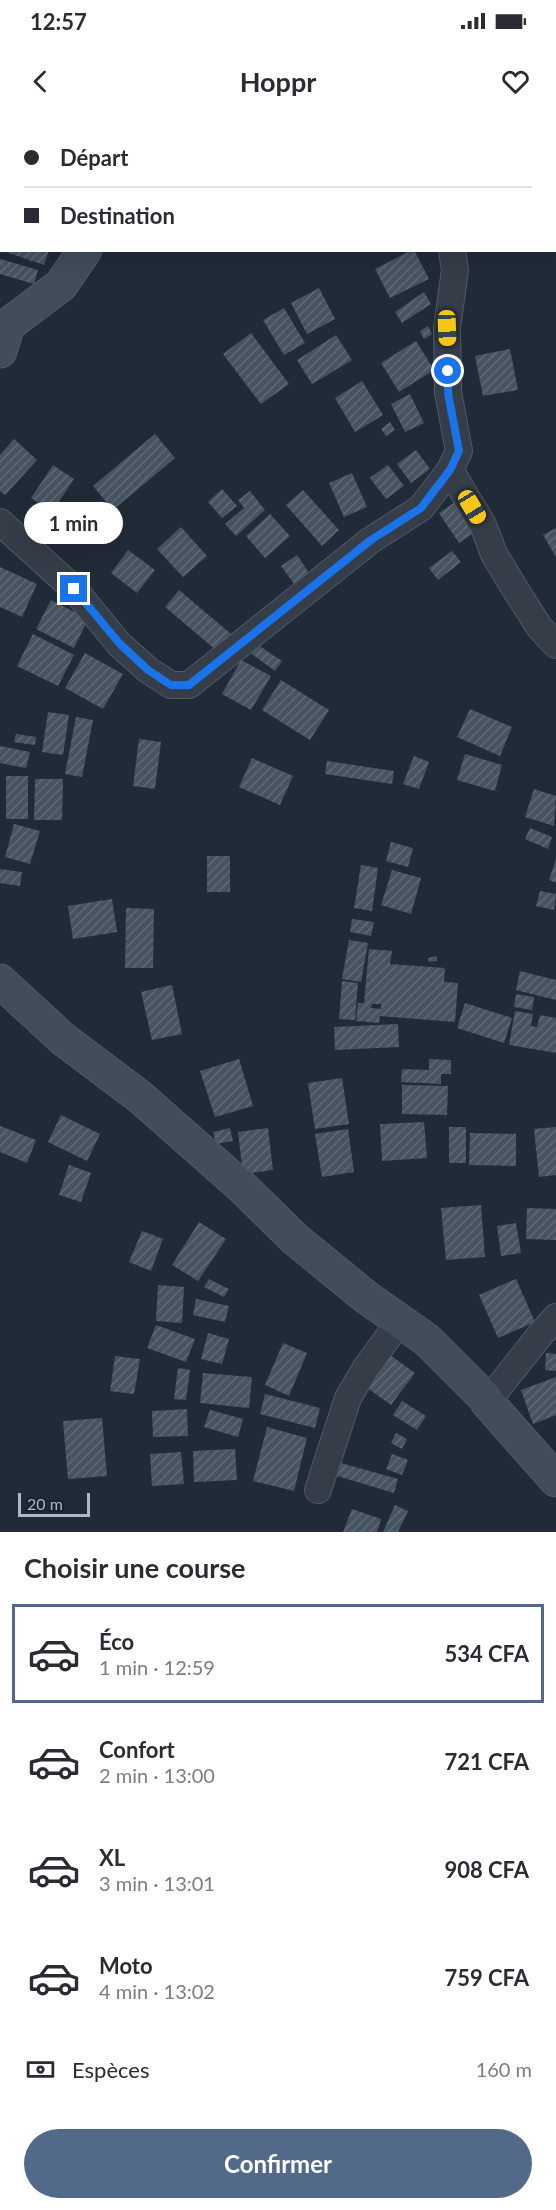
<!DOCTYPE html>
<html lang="fr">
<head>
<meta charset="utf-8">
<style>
	:root { --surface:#fff; --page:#f2f2f3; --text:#2b2b33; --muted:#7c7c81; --line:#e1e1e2; --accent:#53698a }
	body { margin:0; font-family:Lato,sans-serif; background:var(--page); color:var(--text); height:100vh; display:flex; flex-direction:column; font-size:22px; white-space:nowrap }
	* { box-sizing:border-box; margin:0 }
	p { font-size:20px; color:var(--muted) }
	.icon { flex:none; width:33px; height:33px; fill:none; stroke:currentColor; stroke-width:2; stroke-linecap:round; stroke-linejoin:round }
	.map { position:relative; height:1412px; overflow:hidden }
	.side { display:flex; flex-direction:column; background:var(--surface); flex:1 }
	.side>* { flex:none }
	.top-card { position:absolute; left:0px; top:0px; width:556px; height:132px; box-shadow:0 6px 24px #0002; display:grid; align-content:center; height:132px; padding:0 24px; background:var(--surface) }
	.scale { position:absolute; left:18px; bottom:15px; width:72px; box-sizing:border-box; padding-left:6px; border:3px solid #aeb8c4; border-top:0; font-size:16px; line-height:21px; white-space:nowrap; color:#aeb8c4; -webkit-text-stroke:4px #1a222c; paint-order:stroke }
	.end { position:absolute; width:27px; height:27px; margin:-14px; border:8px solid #1a73e8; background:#fff; box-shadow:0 0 0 3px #fff }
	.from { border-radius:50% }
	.bubble { position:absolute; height:42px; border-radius:21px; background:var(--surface); box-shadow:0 6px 24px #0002; font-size:20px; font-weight:700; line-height:42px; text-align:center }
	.car { position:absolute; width:18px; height:36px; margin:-18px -9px; border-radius:8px; box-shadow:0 0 4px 2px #0007; background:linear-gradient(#f5c518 24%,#345 0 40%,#f5c518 0 76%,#345 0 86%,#f5c518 0) }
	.top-card b { display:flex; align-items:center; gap:21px; height:57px; font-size:22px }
	.top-card b+b { border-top:2px solid var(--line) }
	.top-card i { width:15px; height:15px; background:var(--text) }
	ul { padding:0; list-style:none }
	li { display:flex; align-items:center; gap:18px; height:99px; margin:0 12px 9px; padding:0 12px; border:3px solid transparent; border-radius:0px }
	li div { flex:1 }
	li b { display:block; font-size:22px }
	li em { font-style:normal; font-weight:700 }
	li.active { border-color:var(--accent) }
	li>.icon { width:54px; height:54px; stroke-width:1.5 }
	h2 { padding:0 24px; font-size:27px; line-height:72px }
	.pay { display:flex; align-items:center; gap:15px; height:66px; padding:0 24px; font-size:22px }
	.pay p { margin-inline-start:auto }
	.primary-button { display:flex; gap:12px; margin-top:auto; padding:12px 24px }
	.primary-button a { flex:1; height:69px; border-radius:36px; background:var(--accent); color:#fff; font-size:24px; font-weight:700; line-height:69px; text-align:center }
	.status { display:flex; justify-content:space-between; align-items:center; height:42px; padding:0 30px; background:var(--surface); direction:ltr }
	.status svg { height:16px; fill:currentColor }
	header { display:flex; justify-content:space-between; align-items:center; height:78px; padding:0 24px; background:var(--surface); font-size:27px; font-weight:700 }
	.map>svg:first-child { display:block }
</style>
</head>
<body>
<div class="status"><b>12:57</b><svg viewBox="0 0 49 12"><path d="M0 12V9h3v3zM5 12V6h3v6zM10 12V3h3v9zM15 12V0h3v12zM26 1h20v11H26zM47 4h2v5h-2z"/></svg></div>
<header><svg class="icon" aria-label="back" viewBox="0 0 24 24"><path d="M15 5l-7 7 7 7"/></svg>Hoppr<svg class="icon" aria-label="heart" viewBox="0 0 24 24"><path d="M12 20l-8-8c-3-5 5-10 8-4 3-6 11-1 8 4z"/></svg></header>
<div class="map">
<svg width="556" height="1412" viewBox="0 0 556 1412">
	<defs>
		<pattern id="building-hatch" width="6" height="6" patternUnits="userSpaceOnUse" patternTransform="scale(1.5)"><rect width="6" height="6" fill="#475361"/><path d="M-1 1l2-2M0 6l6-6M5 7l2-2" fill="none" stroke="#5f6a76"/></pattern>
	</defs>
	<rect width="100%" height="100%" fill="#212b37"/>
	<path fill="url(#building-hatch)" fill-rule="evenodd" d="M0,130H49L44,145Z
		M412,130H414L429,159L390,178L375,149Z
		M0,139L38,150L34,164L0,154Z
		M319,168L335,199L307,214L291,183Z
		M424,172L431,184L402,203L395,192Z
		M284,188L305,223L284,235L263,200Z
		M428,206L432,214L424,219L420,211Z
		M251,213L289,264L261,284L223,234Z
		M336,215L352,240L312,264L297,240Z
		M416,221L434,250L399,272L381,243Z
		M510,229L518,270L483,276L475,236Z
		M362,261L383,295L355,312L335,278Z
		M410,274L424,303L405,312L391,284Z
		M390,302L395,310L386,316L381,309Z
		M155,314L175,338L113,390L93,366Z
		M14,319L37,340L5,375L0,371V335Z
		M416,330L430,349L411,363L397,344Z
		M53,345L74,359L52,392L31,378Z
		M388,345L404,366L386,379L370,358Z
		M352,353L367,387L344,397L329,363Z
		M222,369L237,386L222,398L208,382Z
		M303,370L339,410L322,426L286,385Z
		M250,371L265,390L236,416L225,404L244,388L238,380Z
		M461,378L481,408L459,423L439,393Z
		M270,394L290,416L265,438L246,416Z
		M181,407L207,436L183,457L157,429Z
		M556,408V437L543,415Z
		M128,430L155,450L137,473L111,453Z
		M452,431L461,442L438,460L429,448Z
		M297,435L309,453L294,464L281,446Z
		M0,447L37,464L22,497L0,487Z
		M179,470L231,514L217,531L165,487Z
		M51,480L88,499L74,528L36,509Z
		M33,514L74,535L58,566L17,546Z
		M255,523L282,541L275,551L249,532Z
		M85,533L123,554L103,589L65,568Z
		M241,540L271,556L251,590L222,574Z
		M281,560L329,590L310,620L262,590Z
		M470,589L512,607L500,636L457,617Z
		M48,592L69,595L63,635L42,632Z
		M76,597L93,600L82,657L65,654Z
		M16,614L36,617L35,625L14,622Z
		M139,619L161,622L155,669L133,666Z
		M0,626L30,632L26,648L0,643Z
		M465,634L502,645L495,671L457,660Z
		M414,636L429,642L419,669L403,664Z
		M252,638L293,656L280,685L239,667Z
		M327,641L394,651L392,664L325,654Z
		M6,656H28V699H6Z
		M35,659H63L62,700H34Z
		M534,669L556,676L554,706L525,697Z
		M14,704L40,711L30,744L5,737Z
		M530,708L552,717L548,729L525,719Z
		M391,722L413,728L408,747L386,741Z
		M207,736H230V772H207Z
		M556,739V763L549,760Z
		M361,745L378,748L372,791L354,788Z
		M0,749L22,752L20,766L0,763Z
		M392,750L421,758L411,794L381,785Z
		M540,771L556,774L554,790L536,786Z
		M112,779L117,812L73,819L68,786Z
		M126,788L154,789L153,848H125Z
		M352,799L374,802L371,816L350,812Z
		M349,820L368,823L361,862L342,859Z
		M369,829L392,831L390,844L445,848L444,862L458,863L455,902L380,896L379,903L356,901L358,883H364ZM372,884H381V889L371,888Z
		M437,836V841L429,842L428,838Z
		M520,851L556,860V880L516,870Z
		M342,861L358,863L355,900L339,899Z
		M172,865L182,914L152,920L141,872Z
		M516,874L534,877L532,890L514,887Z
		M465,883L512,898L504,923L457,908Z
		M515,891L533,894L531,906L537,907L540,895L556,898V933L509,925Z
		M398,904L399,927L335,930L334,907Z
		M239,939L253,986L215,997L200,951Z
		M429,939L451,940V954H441V964L401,962L402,949L429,950Z
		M342,958L349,1004L315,1009L308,963Z
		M402,965L448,966L447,995L402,994Z
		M61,995L100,1014L87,1041L48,1022Z
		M424,1002L427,1038L382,1041L380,1004Z
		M0,1006L36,1020L27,1043L0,1032Z
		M449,1007H466V1043H449Z
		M556,1007V1055L539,1057L534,1009Z
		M230,1008L233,1021L216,1024L213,1012Z
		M268,1008L273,1050L243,1054L238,1012Z
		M348,1009L354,1052L322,1057L315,1014Z
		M470,1013L516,1014V1046L469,1045Z
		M69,1045L91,1053L81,1082L59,1075Z
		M481,1085L485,1137L446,1140L441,1088Z
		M527,1088L556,1089V1120L526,1119Z
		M199,1102L226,1119L198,1161L172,1145Z
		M516,1103L521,1133L501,1136L497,1106Z
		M142,1111L163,1119L151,1151L129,1142Z
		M209,1159L229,1169L224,1177L204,1167Z
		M516,1159L535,1202L498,1218L479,1175Z
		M158,1165L184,1167L182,1203L156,1201Z
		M196,1179L229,1186L225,1202L193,1195Z
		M156,1205L195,1219L186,1242L147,1228Z
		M208,1213L229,1219L222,1244L201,1239Z
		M283,1223L307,1233L289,1276L265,1265Z
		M546,1233L556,1234V1251L545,1250Z
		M390,1235L415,1253L391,1285L366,1267Z
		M115,1236L140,1239L134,1274L110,1271Z
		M178,1248L190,1250L186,1280L174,1279Z
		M203,1253L252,1257L249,1288L200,1283Z
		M556,1257V1295L533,1304L521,1270Z
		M265,1274L320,1288L315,1308L260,1294Z
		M402,1281L426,1296L417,1310L393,1295Z
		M187,1289L188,1316L153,1317L152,1291Z
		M210,1290L243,1299L238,1317L204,1307Z
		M102,1298L107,1356L68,1359L63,1301Z
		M267,1307L307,1318L294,1371L253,1361Z
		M396,1313L407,1319L402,1329L391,1323Z
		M235,1329L237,1360L194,1362L193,1331Z
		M181,1332L184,1364L152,1366L150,1334Z
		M392,1334L408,1340L402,1355L386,1349Z
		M341,1343L398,1359L394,1373L337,1356Z
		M395,1385L408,1391L398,1412H383Z
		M352,1389L381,1399L377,1412H343Z"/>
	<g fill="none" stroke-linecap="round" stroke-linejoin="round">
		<defs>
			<path id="street" d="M414,0V2
				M307,2L319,0
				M0,37H2
				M450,350L483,405L494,434L515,469L540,508L556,525
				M0,402L74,469L119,524L148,550L171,565H189L371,420L421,388L450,350L459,331L448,272L447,208L455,150L452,130
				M487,1282L544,1210L556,1197
				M318,1370L348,1278L365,1249L400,1201"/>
			<path id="secondary" d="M0,231L8,205L61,165L85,130
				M0,861L63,919L140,977L242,1067L295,1119L366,1177L427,1220L485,1278L487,1282L556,1360"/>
		</defs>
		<use href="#street" stroke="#515b65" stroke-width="28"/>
		<use href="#secondary" stroke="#515b65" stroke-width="35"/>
		<use href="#street" stroke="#343d48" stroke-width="26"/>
		<use href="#secondary" stroke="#424c5a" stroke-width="33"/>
	</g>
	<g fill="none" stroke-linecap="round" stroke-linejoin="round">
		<path stroke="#1a73e8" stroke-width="8" d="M74,469L120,524L148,550L171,565H189L371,420L421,388L450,350L459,331L448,273V251"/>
	</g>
</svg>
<div class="scale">20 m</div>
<i class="end from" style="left:448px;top:251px"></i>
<i class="end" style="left:74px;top:469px"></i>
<div class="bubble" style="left:24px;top:382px;width:99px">1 min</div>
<i class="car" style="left:447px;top:208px;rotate:178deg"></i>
<i class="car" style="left:472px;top:387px;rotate:149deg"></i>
<div class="top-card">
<b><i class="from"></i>Départ</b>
<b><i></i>Destination</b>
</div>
</div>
<section class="side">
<h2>Choisir une course</h2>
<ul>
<li class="active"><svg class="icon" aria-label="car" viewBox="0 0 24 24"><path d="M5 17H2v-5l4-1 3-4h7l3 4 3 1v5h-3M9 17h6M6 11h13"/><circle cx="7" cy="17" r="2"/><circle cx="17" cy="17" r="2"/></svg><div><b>Éco</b><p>1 min · 12:59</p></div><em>534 CFA</em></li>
<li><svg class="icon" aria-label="car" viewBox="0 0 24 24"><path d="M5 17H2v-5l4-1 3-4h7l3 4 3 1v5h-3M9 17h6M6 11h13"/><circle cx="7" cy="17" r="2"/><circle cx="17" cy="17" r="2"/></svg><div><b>Confort</b><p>2 min · 13:00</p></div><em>721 CFA</em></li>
<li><svg class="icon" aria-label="car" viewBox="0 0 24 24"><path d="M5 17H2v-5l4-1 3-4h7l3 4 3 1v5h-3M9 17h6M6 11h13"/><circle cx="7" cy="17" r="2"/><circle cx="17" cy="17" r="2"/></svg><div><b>XL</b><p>3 min · 13:01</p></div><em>908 CFA</em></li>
<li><svg class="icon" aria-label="car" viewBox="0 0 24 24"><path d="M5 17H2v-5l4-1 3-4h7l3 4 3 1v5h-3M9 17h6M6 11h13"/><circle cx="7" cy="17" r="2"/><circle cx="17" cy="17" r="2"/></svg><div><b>Moto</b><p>4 min · 13:02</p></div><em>759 CFA</em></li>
</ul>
<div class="pay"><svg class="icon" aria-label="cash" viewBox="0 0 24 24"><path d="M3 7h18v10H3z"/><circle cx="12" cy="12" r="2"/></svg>Espèces<p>160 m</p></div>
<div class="primary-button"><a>Confirmer</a></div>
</section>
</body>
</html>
